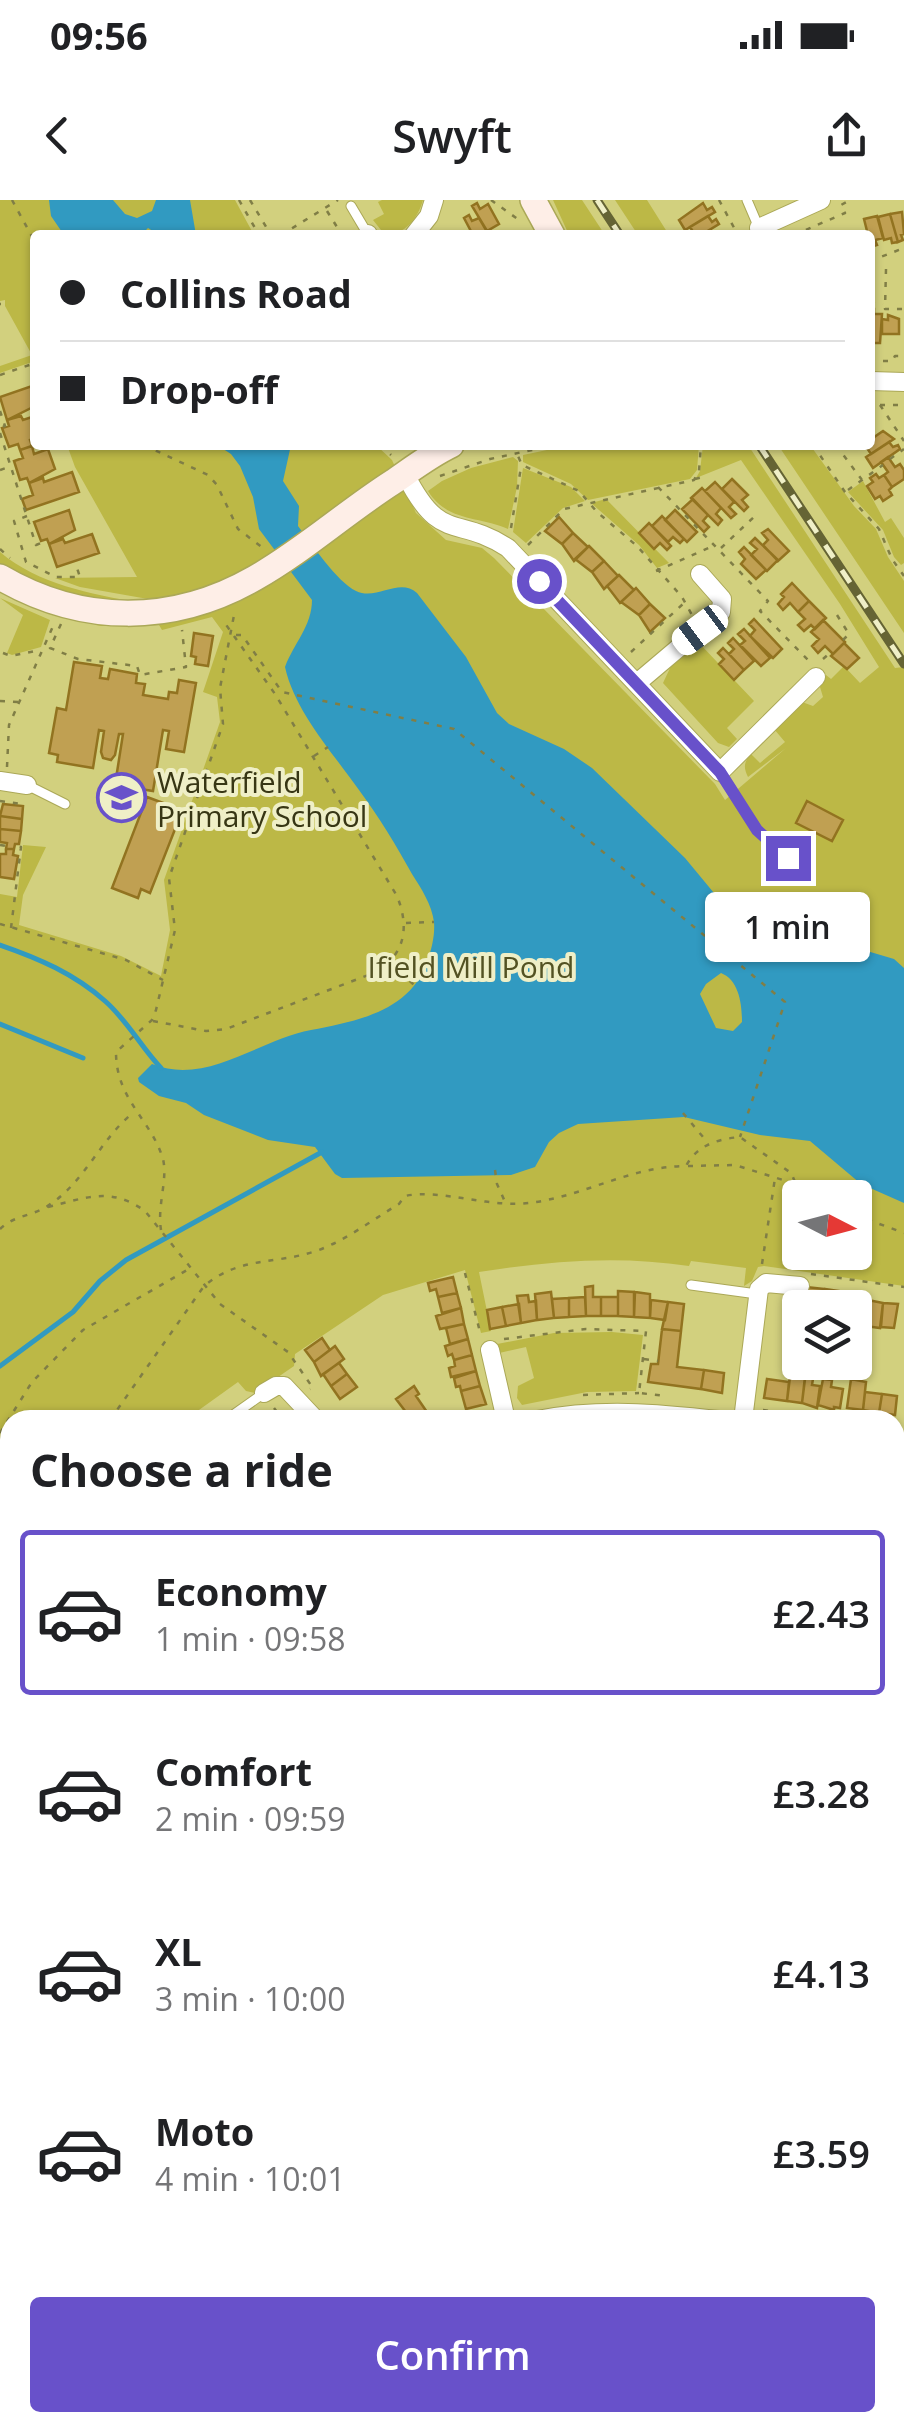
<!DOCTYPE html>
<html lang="en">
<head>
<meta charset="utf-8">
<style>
	:root { --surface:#fff; --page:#f2f2f2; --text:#202124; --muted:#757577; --line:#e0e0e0; --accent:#6851ca }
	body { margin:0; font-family:"Open Sans",sans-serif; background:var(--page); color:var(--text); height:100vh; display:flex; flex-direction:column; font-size:38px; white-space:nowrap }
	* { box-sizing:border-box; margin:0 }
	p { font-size:32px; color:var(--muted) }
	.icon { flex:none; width:55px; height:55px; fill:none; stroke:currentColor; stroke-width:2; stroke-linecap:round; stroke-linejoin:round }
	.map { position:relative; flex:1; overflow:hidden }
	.details { position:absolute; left:0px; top:1210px; width:905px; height:1022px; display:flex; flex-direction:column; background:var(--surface); border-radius:30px 30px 0 0; box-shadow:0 2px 8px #0004 }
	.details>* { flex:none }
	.guide { position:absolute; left:30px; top:30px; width:845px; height:220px; border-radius:10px; box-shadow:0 2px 8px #0004; display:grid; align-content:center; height:220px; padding:0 30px; background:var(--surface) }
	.needle { width:65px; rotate:96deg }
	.controls { position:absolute; left:782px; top:980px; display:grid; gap:20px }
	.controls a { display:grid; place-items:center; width:90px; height:90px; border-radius:10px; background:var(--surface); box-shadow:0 2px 8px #0004; font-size:50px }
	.end { position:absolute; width:45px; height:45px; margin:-22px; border:12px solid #6851ca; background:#fff; box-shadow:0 0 0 5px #fff }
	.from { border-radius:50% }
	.bubble { position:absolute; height:70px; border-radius:10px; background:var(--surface); box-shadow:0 2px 8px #0004; font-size:32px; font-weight:600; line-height:70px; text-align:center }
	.car { position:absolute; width:30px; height:60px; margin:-30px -15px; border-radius:12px; box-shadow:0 0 8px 2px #0007; background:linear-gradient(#fff 24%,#345 0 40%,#fff 0 76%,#345 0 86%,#fff 0) }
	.guide b { display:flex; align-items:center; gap:35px; height:95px; font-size:38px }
	.guide b+b { border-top:2px solid var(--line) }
	.guide i { width:25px; height:25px; background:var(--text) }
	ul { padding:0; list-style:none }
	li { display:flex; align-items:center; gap:30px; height:165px; margin:0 20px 15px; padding:0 10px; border:5px solid transparent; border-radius:10px }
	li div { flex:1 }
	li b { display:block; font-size:38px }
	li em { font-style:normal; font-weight:600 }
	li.active { border-color:var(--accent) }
	li>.icon { width:90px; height:90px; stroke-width:1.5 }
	h2 { padding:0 30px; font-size:45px; line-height:120px }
	.primary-button { display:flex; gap:20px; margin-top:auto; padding:20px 30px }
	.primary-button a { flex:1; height:115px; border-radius:10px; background:var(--accent); color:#fff; font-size:40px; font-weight:600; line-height:115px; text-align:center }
	.status { display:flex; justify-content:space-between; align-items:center; height:70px; padding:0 50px; background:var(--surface); direction:ltr }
	.status svg { height:28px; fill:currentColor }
	header { display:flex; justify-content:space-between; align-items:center; height:130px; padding:0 30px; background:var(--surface); font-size:45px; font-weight:600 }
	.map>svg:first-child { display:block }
</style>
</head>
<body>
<div class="status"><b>09:56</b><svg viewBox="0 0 49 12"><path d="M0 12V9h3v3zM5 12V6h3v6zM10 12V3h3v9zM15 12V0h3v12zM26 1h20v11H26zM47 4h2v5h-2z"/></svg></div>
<header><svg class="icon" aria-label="back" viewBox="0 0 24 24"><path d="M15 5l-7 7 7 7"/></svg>Swyft<svg class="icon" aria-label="share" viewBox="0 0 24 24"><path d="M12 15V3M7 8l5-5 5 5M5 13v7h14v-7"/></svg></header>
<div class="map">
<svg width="904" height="2231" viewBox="0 0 904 2231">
	<rect width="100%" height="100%" fill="#d2d07e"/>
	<path fill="#bcb846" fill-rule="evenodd" d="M0,0H235L254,35H35V161L0,173V166L32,155L5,106V100L0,101Z
		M382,0H423C418,18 405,35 385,35L373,20L384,14L378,2Z
		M553,0H582L605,35H569Z
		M615,0H647L669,35H638Z
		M67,245H376L392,260L416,313L446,340L482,348L494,358L715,584L725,600L786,548L748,577C743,567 744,562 751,554L760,563L785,542L774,529L802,502L813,506L823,497L820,487L826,475L831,479L844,466L860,483L879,467L840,404L741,260L696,278L700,271L703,245H748L895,468L904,467V1086L764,1066L758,1067L752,1081L744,1086L746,1068L691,1061L689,1066C617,1055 551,1061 479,1072L491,1131L481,1133L465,1070L383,1095L295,1154L294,1166L255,1193L246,1191L238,1182L185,1220H10V1506L0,1525V694L17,697L23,645L46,647L23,695L19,725L121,756L161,776L170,730L164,680L220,522L217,497L203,492L223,432L212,417L162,430L159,425L101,426L96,425L87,403L0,368V352C39,385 90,393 139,403L148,399L80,387L55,378L137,377L75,267ZM800,998H855V1052H800Z
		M571,245H699L697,270L690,279L588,300L571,284L523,262V255Z
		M778,245H810L854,306L876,329L888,357L904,381V433Z
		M513,257L518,261L517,287L508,329C479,316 447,322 428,291L442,281L471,268Z
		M523,268L571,287L585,301L563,308L526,343L513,332Z
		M863,281L885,322L891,318L904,338V363L901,365L894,357L883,330L848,292Z
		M606,299L669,363L657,368L639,345L591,303Z
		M0,398L50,420L41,447L12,455L7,453L23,415Z
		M700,444L754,501L727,528L737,539L729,547L718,543L663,483L671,466Z
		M612,1132L643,1135L636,1191L587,1192L522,1205L517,1198L518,1186L534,1178L526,1147L495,1154L492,1145L554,1133Z
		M0,2155L10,2159V2222H196L197,2231H0Z"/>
	<path fill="#319ac1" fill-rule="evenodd" d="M49,0H113L125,14L137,18L152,11L156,0H190L196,35H159L148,28L141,35H64L51,16Z
		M217,245H291L283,281L299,306L298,326C311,343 337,382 356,391C377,401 399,377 417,393L466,457L497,513L509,524L564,549L592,568L685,658L757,745L776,758L794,760L867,751L894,759L904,768V1003L861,984L810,941L760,935L684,917L578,924L559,933L549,942L535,967L511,975L342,978L335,974L315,947L268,940L204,915L186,903L159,896L139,882L138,878L152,864C207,886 258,840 311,830C358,821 411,811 428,760C432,747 435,735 434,722C432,705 421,688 412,674C396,645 379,617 359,590C333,553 295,512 285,467C294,443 312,426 312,400L259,329L253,297L240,266L231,254ZM721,773C739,780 742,804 742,822L733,831L716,828L700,794L706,784Z"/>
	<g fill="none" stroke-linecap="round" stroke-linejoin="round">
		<path stroke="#319ac1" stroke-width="5" d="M0,745C38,758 75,774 105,801C127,820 141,847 161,868
			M0,824L83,858
			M0,1166L73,1112L100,1081L126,1060L322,952"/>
	</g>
	<path fill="#c0a052" stroke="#927320" stroke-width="2.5" d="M477,3L480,9L488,4L499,24L487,31L472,6Z
		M703,3L707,10L712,7L715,12L685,30L679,20Z
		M902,12L904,34L901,35L903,40L898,42L890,14Z
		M890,14L898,42L892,43L891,38L884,40L878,17Z
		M469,15L472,21L479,18L489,35H473L464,18Z
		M708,16L712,22L716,19L719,24L701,35H695L690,27Z
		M877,16L883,38L875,40L877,45L871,47L864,19Z
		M870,109H874V114H882L880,143H873L870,137Z
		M888,115L899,119V134H882V119L888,120Z
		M35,185V206L7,220L0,197Z
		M21,216L23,220L35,216V238L30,240L32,246L20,250L18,244L9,247L2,228L9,226L7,220Z
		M883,231L894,239L871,254L865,245H870V240Z
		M889,242L893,247L898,245L900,249L873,268L866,257Z
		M32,246L34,254L48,249L55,269L29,283L27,278L20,280L14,261L23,258L20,250Z
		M888,257L895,267L900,264L904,270V279L892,287L884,275L888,272L881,262Z
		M72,272L79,292L26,310L22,299L33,295L29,283L43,278L44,282Z
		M876,274L879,278L884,275L892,287L889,290L892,295L883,301L880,296L875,299L867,286L873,282L870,278Z
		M732,279L748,295L742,300L748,307L744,311L722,289Z
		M715,282L734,302L729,307L736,314L731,318L705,291Z
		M702,288L721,308L716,314L722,320L718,325L691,298Z
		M693,299L708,315L703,321L709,327L704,332L682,309Z
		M69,310L75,330L49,344L47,339L41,341L34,322Z
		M675,310L697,332L687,342L665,320Z
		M662,316L684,339L680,343L673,337L668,342L652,326Z
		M559,317L573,333L562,344L545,331Z
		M649,323L671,346L667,350L660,343L654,349L639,333Z
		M768,329L789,351L778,361L763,345L768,340L762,333Z
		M573,333L588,347L574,361L562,344Z
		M92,334L99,353L57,367L49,344L63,339L65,343Z
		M755,338L778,360L767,371L751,355L757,349L750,343Z
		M589,346L604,361L592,372L575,359Z
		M744,347L766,370L756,379L741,364L745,359L739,352Z
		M604,361L618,376L604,389L592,372Z
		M619,375L634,390L620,403L607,386Z
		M792,383L809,401L798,412L790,403L783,410L778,404L784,397L781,394Z
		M636,388L650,404L639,415L621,402Z
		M809,401L826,418L815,429L811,425L804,431L798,425L805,419L798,412Z
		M650,404L665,418L650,432L639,415Z
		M754,419L782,449L773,458L750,436L755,430L749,424Z
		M823,420L845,442L833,454L825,446L818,453L812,446L819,439L811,432Z
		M744,429L770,458L761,466L740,445L745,441L738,434Z
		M194,433L213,436L208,466L195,464L196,457L191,456Z
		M733,438L754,461L744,470L729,454L734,449L728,443Z
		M844,443L859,458L847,469L831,456Z
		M723,448L744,470L734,480L719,464L724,459L718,453Z
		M74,462L102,466L100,478L108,479L110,469L137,474L136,483L145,484L143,495L168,499L169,492L177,493L179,480L196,483L184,552L166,549L169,531L163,530L153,591L115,585L123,534H119L115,555L111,560L103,558L101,552L104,531L99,530L93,568L57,562L58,555L49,553L57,508L66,510Z
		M147,597L174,607L170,616L179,619L150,693L141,689L138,698L112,688Z
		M807,601L843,620L832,641L796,623Z
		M3,604L23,606L22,619L0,616Z
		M0,616L22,619L21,631L0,629Z
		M0,629L21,631L19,644H15L14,649H6L7,643L0,642Z
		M6,649H14L13,655L18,656L14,679L0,677V654H6Z
		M453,1077L457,1093L438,1097L436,1089L430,1091L428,1083Z
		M593,1086V1097H601V1116H586L585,1087Z
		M806,1087L825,1089L822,1108H800Z
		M825,1089L839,1091L837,1108H822Z
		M618,1091L634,1092V1117L618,1116Z
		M551,1092L554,1118L537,1120L535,1094Z
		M635,1092L650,1094V1118L634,1117Z
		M457,1093L461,1108L442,1113L438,1097Z
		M528,1095L529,1102L536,1101L537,1120L521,1123L517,1096Z
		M585,1097L586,1116L569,1117V1098Z
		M601,1097H618V1116H601Z
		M569,1098V1117L554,1118L552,1099Z
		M854,1098L868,1100L866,1119L859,1118V1126H855Z
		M651,1100L668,1102L665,1120L650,1118Z
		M868,1100L883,1103L880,1128L865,1126Z
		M668,1102L684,1104L681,1131L662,1129Z
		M883,1103L898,1104L894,1128L881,1127Z
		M519,1104L521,1123L506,1126L502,1107Z
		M502,1107L506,1126L490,1129L487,1110Z
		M461,1108L464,1124L440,1129L436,1116Z
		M464,1124L468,1139L450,1144L446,1128Z
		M662,1129L681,1131L677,1167L704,1170L701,1189L648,1182L651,1164H658Z
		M322,1138L330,1150L314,1162L305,1150Z
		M468,1139L472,1155L454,1160L452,1154L448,1156L445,1146Z
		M335,1146L344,1159L321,1176L314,1162Z
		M472,1155L476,1171L451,1177L449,1168L455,1166L454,1160Z
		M339,1163L347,1174L331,1186L323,1174Z
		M704,1170L724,1173L722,1193L701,1189Z
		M476,1171L480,1186L461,1191L460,1186L456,1187L454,1178Z
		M347,1174L357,1187L340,1199L331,1186Z
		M793,1174L805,1179L802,1203L787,1201L790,1177Z
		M805,1177L813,1179L812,1185L820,1186L817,1208L802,1203Z
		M767,1179L789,1182L787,1201L764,1198Z
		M823,1179L832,1180L831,1187L843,1189L840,1208L834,1207V1210L818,1205Z
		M851,1179L866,1182L863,1210L847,1208Z
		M414,1186L419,1194L416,1196L429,1215L423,1220H412L396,1199Z
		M480,1186L486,1204L466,1209L461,1191Z
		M865,1192L882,1194L879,1213L863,1210Z
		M882,1194L897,1196L895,1215L879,1213Z"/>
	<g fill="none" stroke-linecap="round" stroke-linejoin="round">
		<defs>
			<path id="lane" d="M747,0L759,28
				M351,6L367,33
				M720,572L757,630L807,671
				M27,585L65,604
				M691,1085L757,1094
				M226,1220L264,1193
				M895,2103L904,2108
				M596,2231L597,2222"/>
			<path id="street" d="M759,28L821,0
				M368,34V35
				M414,35L429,16L434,0
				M871,181L904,182
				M405,274C441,345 455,314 508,348L720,572L816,477
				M637,483L721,412L722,399L700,374
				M0,581L27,585
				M490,1150L506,1220
				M264,1193L276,1186H284L316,1220
				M537,1220C599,1208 657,1213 719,1220
				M743,1220L759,1089L766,1083L800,1086
				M895,1245L904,1246
				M0,1541L10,1517
				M0,1668L10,1670
				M876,2222L889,2231
				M384,2231L385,2222
				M898,2231L904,2209"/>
			<path id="secondary" d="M533,0L552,35
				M0,377C82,425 173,425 255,378C303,351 346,312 393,282C412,269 430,255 451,245
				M0,1854L10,1855
				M895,1977L904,1980
				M215,2231V2222"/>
		</defs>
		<use href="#lane" stroke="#aba857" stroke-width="11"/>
		<use href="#street" stroke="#aba857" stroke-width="20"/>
		<use href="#secondary" stroke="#aba857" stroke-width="28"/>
		<path stroke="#807e46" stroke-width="2.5" stroke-dasharray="5 8" stroke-linecap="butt" d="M12,0L35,42
			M239,0L259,35
			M250,0L271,35
			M491,0L519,20
			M719,0L738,35
			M327,11L342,35
			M281,35L338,0
			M794,35L845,13L841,5L850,0
			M870,61L904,48
			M886,69L885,109H904
			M870,103L883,104
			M0,104H1
			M870,161H892L895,156H904
			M0,175L35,163
			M872,200V205H904
			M880,205L904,241
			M0,211L5,226L0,227
			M0,233L36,345L46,341
			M144,245L208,275L217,285L238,329L263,348
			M381,245L391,255
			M513,245L522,265L579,291L597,312L637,346L682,397L692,415
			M813,245L845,292L879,329L892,359L904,376
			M836,245L862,280
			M890,259L904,249
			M0,270L9,267
			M440,276L490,259L555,245
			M695,279L707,276
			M658,287L768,401L760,411L810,462
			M848,290L883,265
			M27,316L14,321L26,362L56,377H80L75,362
			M511,328L521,267
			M528,345L564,309L694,280L699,271L701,245
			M721,348L756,315
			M0,349L10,358
			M656,371L713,346
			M837,415L849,434L843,440
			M61,424L50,448L78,459L137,466L140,475L186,467L182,430
			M236,435H242L282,492L454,529L785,802L740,937
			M631,452L684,403
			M3,453L11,456L40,450
			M823,459L831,452
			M0,501L18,502
			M314,556L328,547
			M7,567L9,525L54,424
			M0,601L22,604
			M0,645L6,646
			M406,723L434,722
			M0,724L126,760L163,780
			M11,728L21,647L15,646
			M391,763L414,785
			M153,821L206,831L226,829L379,771C406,751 409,726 397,696L275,494L222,419
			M683,913L708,943
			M688,966L735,965L796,984
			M495,970L497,984L506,1004
			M48,1007C86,998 110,986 145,1011L220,1104L288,1152L313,1188L310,1189
			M855,1015L904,1033
			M0,1029C14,1015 34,1016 49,1005C85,982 101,938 134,912
			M161,1030C157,1005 168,980 163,959C151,919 116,900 116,852L152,820L156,810L175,730L169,678L223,524L220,488L235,410
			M762,1064L775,978
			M465,1073L481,1136
			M811,1074L904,1087
			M504,1139L586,1129L646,1131L639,1193L666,1196
			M644,1159L658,1161
			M583,1195L639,1193
			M274,1208L280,1216L286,1212
			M763,1210L837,1220
			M110,1220L204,1086C240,1056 274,1065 316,1051C345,1041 372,1020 399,1004L405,996C442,988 492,1010 536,1002C588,994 633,966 686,966C697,945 718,939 740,937L791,973L796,984L820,998
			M469,1220L487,1215
			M0,1233L32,1182L83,1130L187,1070
			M895,1346L904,1348
			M897,1347L904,1298
			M0,1367L10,1358
			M895,1416L904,1418
			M895,1571L904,1572
			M0,1629L10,1630
			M0,1645L10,1646
			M895,1680L904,1681
			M895,1792L904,1793
			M895,2132L904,2133
			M755,2222L764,2231
			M0,2227L7,2231
			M14,2231L18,2222
			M240,2231V2222
			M850,2231L851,2222"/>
		<use href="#lane" stroke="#fff" stroke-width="9"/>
		<use href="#street" stroke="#fff" stroke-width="18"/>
		<use href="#secondary" stroke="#feeee7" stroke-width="25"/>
		<defs>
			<path id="rail" d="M597,0L620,35
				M759,245L904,464"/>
		</defs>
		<use href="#rail" stroke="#656434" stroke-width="9"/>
		<use href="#rail" stroke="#efefc7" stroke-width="5" stroke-dasharray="15" stroke-linecap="butt"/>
	</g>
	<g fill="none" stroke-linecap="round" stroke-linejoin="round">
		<path stroke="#6851ca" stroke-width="12" d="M539,381L720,572L757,630L788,658"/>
	</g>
	<defs>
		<symbol id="school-ring" viewBox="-11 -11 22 22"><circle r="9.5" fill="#efefc7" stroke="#6851ca" stroke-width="1.5"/><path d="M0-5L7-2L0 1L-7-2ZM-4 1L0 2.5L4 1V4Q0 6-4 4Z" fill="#6851ca"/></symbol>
	</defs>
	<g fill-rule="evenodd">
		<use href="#school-ring" x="94" y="570" width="55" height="55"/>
	</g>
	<g text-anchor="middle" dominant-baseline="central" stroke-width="8" stroke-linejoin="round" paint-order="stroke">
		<g font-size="30" fill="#373614" stroke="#efefc7" text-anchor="start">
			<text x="157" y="581">Waterfield<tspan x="157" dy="34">Primary School</tspan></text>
		</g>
		<g font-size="30" fill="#535223" stroke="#efefc7">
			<text x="471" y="766">Ifield Mill Pond</text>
		</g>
	</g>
</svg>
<div class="controls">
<a><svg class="needle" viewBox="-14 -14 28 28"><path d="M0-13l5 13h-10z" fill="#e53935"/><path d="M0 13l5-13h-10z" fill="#757577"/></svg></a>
<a><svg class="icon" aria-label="layers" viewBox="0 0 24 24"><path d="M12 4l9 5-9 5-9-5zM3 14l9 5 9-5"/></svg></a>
</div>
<i class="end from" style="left:539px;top:381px"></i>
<i class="end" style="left:788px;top:658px"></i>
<div class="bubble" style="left:705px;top:692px;width:165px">1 min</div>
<i class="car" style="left:700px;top:430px;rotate:233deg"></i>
<div class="guide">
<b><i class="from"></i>Collins Road</b>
<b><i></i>Drop-off</b>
</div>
<section class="details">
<h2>Choose a ride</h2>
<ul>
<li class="active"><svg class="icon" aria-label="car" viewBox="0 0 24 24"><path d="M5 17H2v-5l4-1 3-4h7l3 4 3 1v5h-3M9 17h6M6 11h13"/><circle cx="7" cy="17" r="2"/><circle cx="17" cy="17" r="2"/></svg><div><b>Economy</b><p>1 min · 09:58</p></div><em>£2.43</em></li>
<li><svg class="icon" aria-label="car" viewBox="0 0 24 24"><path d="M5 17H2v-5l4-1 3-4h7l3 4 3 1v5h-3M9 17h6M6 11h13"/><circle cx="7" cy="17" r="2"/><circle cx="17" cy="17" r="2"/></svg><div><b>Comfort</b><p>2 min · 09:59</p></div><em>£3.28</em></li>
<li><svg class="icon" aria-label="car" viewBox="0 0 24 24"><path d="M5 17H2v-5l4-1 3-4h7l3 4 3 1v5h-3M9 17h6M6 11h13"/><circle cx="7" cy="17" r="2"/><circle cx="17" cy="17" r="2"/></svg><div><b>XL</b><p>3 min · 10:00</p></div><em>£4.13</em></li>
<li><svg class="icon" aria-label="car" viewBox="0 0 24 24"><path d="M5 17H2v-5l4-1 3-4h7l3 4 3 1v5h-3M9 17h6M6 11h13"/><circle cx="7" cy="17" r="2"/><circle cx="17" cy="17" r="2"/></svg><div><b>Moto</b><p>4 min · 10:01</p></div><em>£3.59</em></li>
</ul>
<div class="primary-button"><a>Confirm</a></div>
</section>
</div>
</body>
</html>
